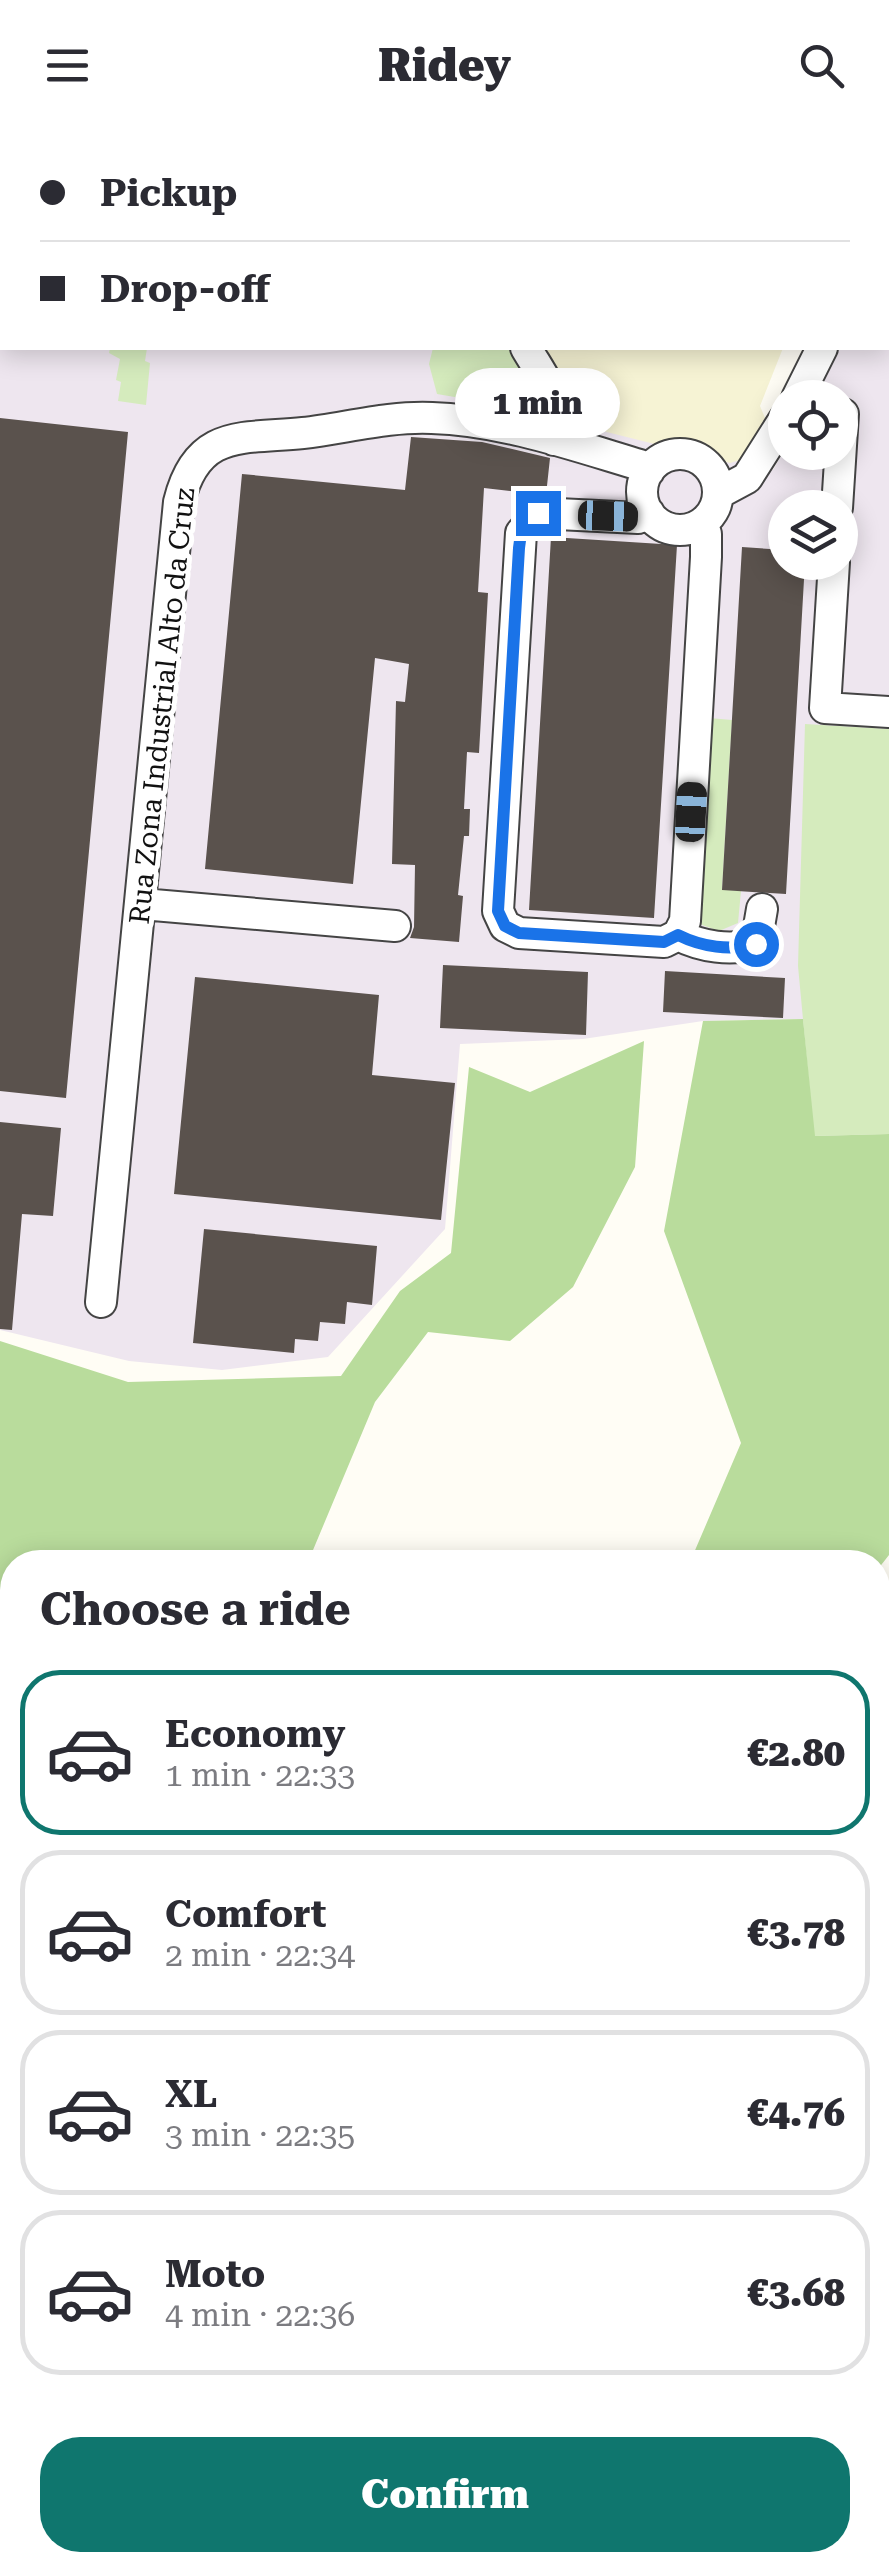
<!DOCTYPE html>
<html lang="en">
<head>
<meta charset="utf-8">
<style>
	:root { --surface:#fff; --page:#f2f2f3; --text:#2b2b33; --muted:#7c7c81; --line:#e1e1e2; --accent:#0f766e }
	body { margin:0; font-family:"Roboto Serif",serif; background:var(--page); color:var(--text); height:100vh; display:flex; flex-direction:column; font-size:38px; white-space:nowrap }
	* { box-sizing:border-box; margin:0 }
	p { font-size:32px; color:var(--muted) }
	.icon { flex:none; width:55px; height:55px; fill:none; stroke:currentColor; stroke-width:2; stroke-linecap:round; stroke-linejoin:round }
	.map { position:relative; flex:1; overflow:hidden }
	.sheet { position:absolute; left:0px; top:1420px; width:890px; height:1022px; display:flex; flex-direction:column; background:var(--surface); border-radius:40px 40px 0 0; box-shadow:0 5px 25px #0003 }
	.sheet>* { flex:none }
	.guide { position:absolute; left:0px; top:0px; width:890px; height:220px; box-shadow:0 5px 25px #0003; display:grid; align-content:center; height:220px; padding:0 40px; background:var(--surface) }
	.controls { position:absolute; left:768px; top:250px; display:grid; gap:20px }
	.controls a { display:grid; place-items:center; width:90px; height:90px; border-radius:50%; background:var(--surface); box-shadow:0 5px 25px #0003; font-size:50px }
	.end { position:absolute; width:45px; height:45px; margin:-22px; border:12px solid #1a73e8; background:#fff; box-shadow:0 0 0 5px #fff }
	.from { border-radius:50% }
	.bubble { position:absolute; height:70px; border-radius:35px; background:var(--surface); box-shadow:0 5px 25px #0003; font-size:32px; font-weight:800; line-height:70px; text-align:center }
	.car { position:absolute; width:30px; height:60px; margin:-30px -15px; border-radius:12px; box-shadow:0 0 8px 2px #0007; background:linear-gradient(#222 24%,#8ab4d8 0 40%,#222 0 76%,#8ab4d8 0 86%,#222 0) }
	.guide b { display:flex; align-items:center; gap:35px; height:95px; font-size:38px }
	.guide b+b { border-top:2px solid var(--line) }
	.guide i { width:25px; height:25px; background:var(--text) }
	ul { padding:0; list-style:none }
	li { display:flex; align-items:center; gap:30px; height:165px; margin:0 20px 15px; padding:0 20px; border:5px solid var(--line); border-radius:40px }
	li div { flex:1 }
	li b { display:block; font-size:38px }
	li em { font-style:normal; font-weight:800 }
	li.current { border-color:var(--accent) }
	li>.icon { width:90px; height:90px; stroke-width:1.5 }
	h2 { padding:0 40px; font-size:45px; line-height:120px }
	.button { display:flex; gap:20px; margin-top:auto; padding:20px 40px }
	.button a { flex:1; height:115px; border-radius:40px; background:var(--accent); color:#fff; font-size:40px; font-weight:800; line-height:115px; text-align:center }
	header { display:flex; justify-content:space-between; align-items:center; height:130px; padding:0 40px; background:var(--surface); font-size:45px; font-weight:800 }
	.map>svg:first-child { display:block }
</style>
</head>
<body>
<header><svg class="icon" aria-label="menu" viewBox="0 0 24 24"><path d="M4 6h16M4 12h16M4 18h16"/></svg>Ridey<svg class="icon" aria-label="search" viewBox="0 0 24 24"><circle cx="10" cy="10" r="6"/><path d="M15 15l6 6"/></svg></header>
<div class="map">
<svg width="889" height="2441" viewBox="0 0 889 2441">
	<rect width="100%" height="100%" fill="#fffdf5"/>
	<path fill="#eee6ef" fill-rule="evenodd" d="M0,0L207,2H2V218H541L574,279L773,340L785,319V322H840V268L813,267L839,218H888L889,103V1004L802,889L703,891L583,909L460,914L445,1099L328,1227L222,1240L129,1231L0,1200ZM785,378H840V432H785Z"/>
	<path fill="#f6f3d4" d="M530,218H783L760,276L768,295L750,327L730,333L571,293Z"/>
	<path fill="#d5ebbd" d="M110,218H147L145,231L150,233L146,275L118,271L121,252L116,250L120,229L109,223Z
		M433,218H510L536,262L538,271L532,277L525,279L437,264L429,234Z
		M709,588L732,590L722,759L741,761L738,793L719,801L702,795L699,790Z
		M805,594L889,599V1004L814,1006L798,836Z"/>
	<path fill="#b9dc9c" d="M803,889L815,1006L889,1004V1425L878,1439V1432H690L741,1313L664,1101L703,891Z
		M644,911L635,1037L573,1157L510,1211L428,1202L375,1272L308,1432H12V2225L0,2224V1211L128,1252L341,1246L400,1161L451,1123L469,937L530,962Z
		M889,1527V1697L878,1704V1555Z"/>
	<path fill="#5a524d" d="M0,288L128,302L66,968L0,961Z
		M411,307L482,312L550,328L546,365L484,358L478,462L488,463L479,623L467,622L464,679H470L469,706H464L458,765L463,766L459,812L410,808L414,797L415,735L392,734L396,571L405,572L409,534L375,528L353,754L205,739L242,344L405,360Z
		M551,407L677,415L654,788L529,780Z
		M742,417L785,420V432H805L786,764L722,760Z
		M443,835L588,842L586,905L440,898Z
		M665,841L785,848L783,888L663,882Z
		M195,847L379,865L372,945L455,953L441,1090L174,1064Z
		M0,992L61,998L53,1086L22,1084L12,1200L0,1199Z
		M204,1099L377,1116L372,1175L347,1172L345,1194L320,1192L318,1211L295,1209L294,1223L193,1213Z"/>
	<g fill="none" stroke-linecap="round" stroke-linejoin="round">
		<defs>
			<path id="minor" d="M113,0L128,2
				M782,0V2
				M888,51H889
				M526,218C546,252 563,269 554,310
				M797,268L822,218
				M642 362a38 38 0 1 1 76 0a38 38 0 1 1-76 0Z
				M719,363L747,348L785,288
				M837,378L843,284
				M649,383L638,388L538,383L521,403L498,781L505,796L519,803L664,812L678,805L685,791L706,427V404L702,393
				M834,432L825,578L889,582
				M142,774L395,796
				M678,805C702,817 730,821 756,814L762,779
				M101,1172L179,372C197,299 241,309 303,303C346,298 389,286 432,288C502,290 573,315 640,335L649,341
				M878,1844L880,1845"/>
			<path id="highway" d="M878,1941L889,1910
				M878,2092L889,2047
				M761,2441L763,2430
				M805,2441L807,2430"/>
		</defs>
		<use href="#minor" stroke="#444" stroke-width="34"/>
		<use href="#highway" stroke="#222" stroke-width="49"/>
		<use href="#minor" stroke="#fff" stroke-width="30"/>
		<use href="#highway" stroke="#f5a25d" stroke-width="45"/>
	</g>
	<g fill="none" stroke-linecap="round" stroke-linejoin="round">
		<path stroke="#1a73e8" stroke-width="12" d="M538,383L521,403L519,418L498,781L505,796L519,803L664,812L678,805C702,817 730,821 756,814"/>
	</g>
	<g text-anchor="middle" dominant-baseline="central" stroke-width="10" stroke-linejoin="round" paint-order="stroke">
		<g font-size="28" fill="#111" stroke="#fff">
			<text transform="translate(162 576) rotate(-84)">Rua Zona Industrial Alto da Cruz</text>
		</g>
	</g>
</svg>
<div class="controls">
<a><svg class="icon" aria-label="locate" viewBox="0 0 24 24"><circle cx="12" cy="12" r="6"/><path d="M12 2v4M12 18v4M2 12h4M18 12h4"/></svg></a>
<a><svg class="icon" aria-label="layers" viewBox="0 0 24 24"><path d="M12 4l9 5-9 5-9-5zM3 14l9 5 9-5"/></svg></a>
</div>
<i class="end from" style="left:756px;top:814px"></i>
<i class="end" style="left:538px;top:383px"></i>
<div class="bubble" style="left:455px;top:238px;width:165px">1 min</div>
<i class="car" style="left:608px;top:386px;rotate:92deg"></i>
<i class="car" style="left:691px;top:682px;rotate:3deg"></i>
<div class="guide">
<b><i class="from"></i>Pickup</b>
<b><i></i>Drop-off</b>
</div>
<section class="sheet">
<h2>Choose a ride</h2>
<ul>
<li class="current"><svg class="icon" aria-label="car" viewBox="0 0 24 24"><path d="M5 17H2v-5l4-1 3-4h7l3 4 3 1v5h-3M9 17h6M6 11h13"/><circle cx="7" cy="17" r="2"/><circle cx="17" cy="17" r="2"/></svg><div><b>Economy</b><p>1 min · 22:33</p></div><em>€2.80</em></li>
<li><svg class="icon" aria-label="car" viewBox="0 0 24 24"><path d="M5 17H2v-5l4-1 3-4h7l3 4 3 1v5h-3M9 17h6M6 11h13"/><circle cx="7" cy="17" r="2"/><circle cx="17" cy="17" r="2"/></svg><div><b>Comfort</b><p>2 min · 22:34</p></div><em>€3.78</em></li>
<li><svg class="icon" aria-label="car" viewBox="0 0 24 24"><path d="M5 17H2v-5l4-1 3-4h7l3 4 3 1v5h-3M9 17h6M6 11h13"/><circle cx="7" cy="17" r="2"/><circle cx="17" cy="17" r="2"/></svg><div><b>XL</b><p>3 min · 22:35</p></div><em>€4.76</em></li>
<li><svg class="icon" aria-label="car" viewBox="0 0 24 24"><path d="M5 17H2v-5l4-1 3-4h7l3 4 3 1v5h-3M9 17h6M6 11h13"/><circle cx="7" cy="17" r="2"/><circle cx="17" cy="17" r="2"/></svg><div><b>Moto</b><p>4 min · 22:36</p></div><em>€3.68</em></li>
</ul>
<div class="button"><a>Confirm</a></div>
</section>
</div>
</body>
</html>
